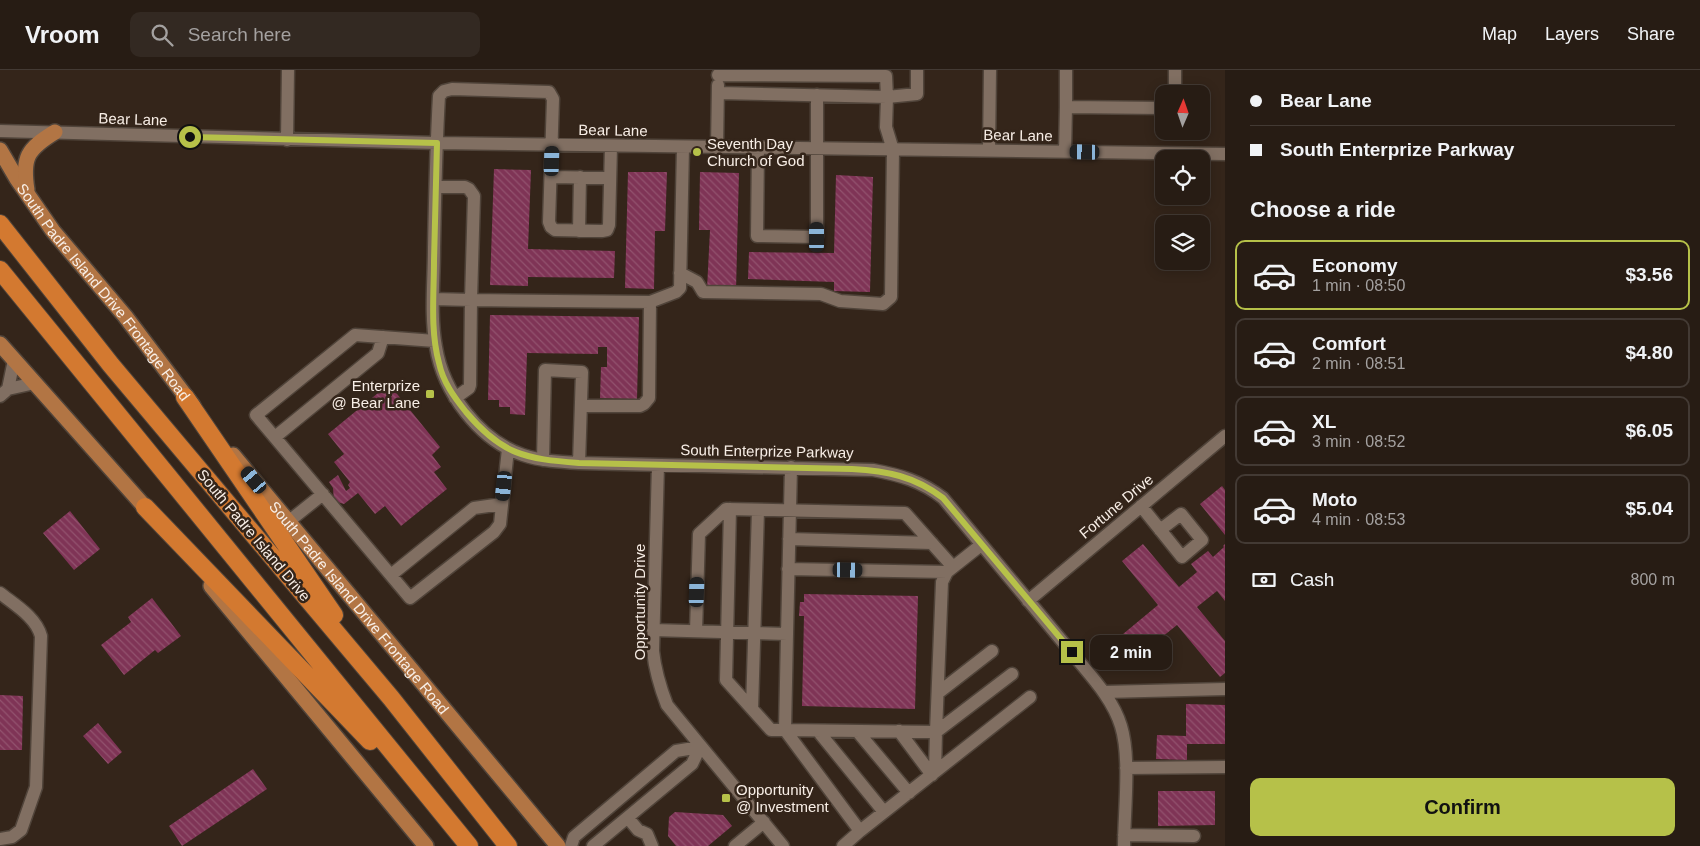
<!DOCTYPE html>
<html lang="en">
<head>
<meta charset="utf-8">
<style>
	:root { --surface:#271c14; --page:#332922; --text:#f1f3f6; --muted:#a4a1a0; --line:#433a34; --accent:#b6c149 }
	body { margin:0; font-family:Arial,sans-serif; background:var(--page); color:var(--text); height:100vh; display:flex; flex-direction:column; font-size:19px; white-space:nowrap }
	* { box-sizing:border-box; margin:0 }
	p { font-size:16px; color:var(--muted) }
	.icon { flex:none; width:28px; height:28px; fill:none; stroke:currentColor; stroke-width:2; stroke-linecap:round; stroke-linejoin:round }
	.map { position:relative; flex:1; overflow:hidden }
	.panel { display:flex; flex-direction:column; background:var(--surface); width:475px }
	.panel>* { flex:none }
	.hud { display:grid; align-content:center; height:110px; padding:0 25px; background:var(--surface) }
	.needle { width:32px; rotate:2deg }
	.controls { position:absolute; left:1155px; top:15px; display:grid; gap:10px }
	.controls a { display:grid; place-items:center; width:55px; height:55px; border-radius:10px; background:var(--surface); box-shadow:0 2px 12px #0003,0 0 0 1px var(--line); font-size:25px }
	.end { position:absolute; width:22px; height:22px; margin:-11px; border:6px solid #b6c149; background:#111; box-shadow:0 0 0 2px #111 }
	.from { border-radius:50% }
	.bubble { position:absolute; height:35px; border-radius:10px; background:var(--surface); box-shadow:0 2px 12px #0003,0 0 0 1px var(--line); font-size:16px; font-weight:600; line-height:35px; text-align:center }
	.car { position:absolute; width:15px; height:30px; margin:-15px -8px; border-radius:6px; box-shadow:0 0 4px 1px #0007; background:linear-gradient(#222 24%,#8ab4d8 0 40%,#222 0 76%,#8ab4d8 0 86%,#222 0) }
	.hud b { display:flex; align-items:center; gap:18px; height:48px; font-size:19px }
	.hud b+b { border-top:1px solid var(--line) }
	.hud i { width:12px; height:12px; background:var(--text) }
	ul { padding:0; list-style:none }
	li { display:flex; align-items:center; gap:15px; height:70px; margin:0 10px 8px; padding:0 15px; border:2px solid var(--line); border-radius:10px }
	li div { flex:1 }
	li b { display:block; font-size:19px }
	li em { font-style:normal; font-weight:600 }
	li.selected { border-color:var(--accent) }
	li>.icon { width:45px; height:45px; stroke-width:1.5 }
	h2 { padding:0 25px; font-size:22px; line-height:60px }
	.pay { display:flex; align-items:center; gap:12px; height:55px; padding:0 25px; font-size:19px }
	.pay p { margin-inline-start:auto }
	.primary-button { display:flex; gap:10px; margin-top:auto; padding:10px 25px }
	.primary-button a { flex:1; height:58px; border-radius:10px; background:var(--accent); color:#111; font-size:20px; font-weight:600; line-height:58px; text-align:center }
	header { display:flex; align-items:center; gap:30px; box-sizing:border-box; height:70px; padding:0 25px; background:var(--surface); border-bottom:1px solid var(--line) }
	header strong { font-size:24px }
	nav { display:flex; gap:28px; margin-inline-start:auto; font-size:18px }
	.search { width:350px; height:45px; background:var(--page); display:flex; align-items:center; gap:12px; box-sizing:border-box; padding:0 18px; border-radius:10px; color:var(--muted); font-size:19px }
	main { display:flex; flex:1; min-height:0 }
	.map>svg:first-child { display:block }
</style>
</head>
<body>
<header>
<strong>Vroom</strong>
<div class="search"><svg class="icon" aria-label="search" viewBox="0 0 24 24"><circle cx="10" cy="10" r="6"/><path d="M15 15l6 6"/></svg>Search here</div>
<nav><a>Map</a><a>Layers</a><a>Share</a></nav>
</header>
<main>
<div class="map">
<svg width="1225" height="776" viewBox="0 0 1225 776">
	<defs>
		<pattern id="building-back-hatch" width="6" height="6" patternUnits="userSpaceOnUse" patternTransform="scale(1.25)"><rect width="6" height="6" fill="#7f3456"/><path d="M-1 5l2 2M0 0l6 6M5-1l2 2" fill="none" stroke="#92526e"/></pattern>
	</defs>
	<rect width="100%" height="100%" fill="#34251a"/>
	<path fill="url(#building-back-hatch)" d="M494,99L531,100L528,179L615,181L614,208L528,207V216L490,215Z
		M628,102H667L665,161H655L654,219L625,218Z
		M700,102L739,103L736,220L707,219L710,160H699Z
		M836,105L873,107L870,222L834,221V212L748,209L749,182L834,183Z
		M490,245L639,247L637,329L600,328L601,297H607V277H598V284L527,283L525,345L510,344V337H499V330H488Z
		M389,314L440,377L432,385L441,397L434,402L447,419L401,456L385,436L375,444L358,423L344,434L334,431L333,418L329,412L338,405L346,421L350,418L348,415L350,412L334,392L344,384L328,364Z
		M1222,416L1225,420V465L1200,434Z
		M70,441L100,479L74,500L43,463Z
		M1143,474L1179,517L1197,502L1191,494L1208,481L1213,487L1224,477L1223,476L1225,474V531L1217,521L1197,537L1225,571V603L1220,607L1177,555L1121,600L1105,579L1158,535L1122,491Z
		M804,524L918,526L915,639L802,636L804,546H799L800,532H804Z
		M152,528L181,566L158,583L155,580L124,605L101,575L131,552L128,547Z
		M0,625L23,626L22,680H0Z
		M1186,634L1225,635V674H1187V690L1156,689L1157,665L1186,666Z
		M98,653L122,682L108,694L83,666Z
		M253,699L267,719L182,776L169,756Z
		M1158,721H1215V755L1158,756Z
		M675,742L723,745L732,756L708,776H676L668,766L669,747Z"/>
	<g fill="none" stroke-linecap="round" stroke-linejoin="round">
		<defs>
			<path id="minor" d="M1066,0V37L1164,38
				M718,23L887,27L886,6L718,5
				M1175,24V0
				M0,61L437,73L1225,84
				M287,70L288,0
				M611,76L609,155L607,160L602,161L555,160L551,157L549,152L553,29L549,22L452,19L444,21L439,26C436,77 435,128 434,178C434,211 430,245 436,277C443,322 479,370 523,385C541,391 560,392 579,393L873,400C900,405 921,411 943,428L1082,595C1098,614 1114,633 1121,656C1131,688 1124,742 1124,776
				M717,78L718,15
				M758,78L757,166L817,167V25
				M989,81L990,0
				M1065,82L1066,37
				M551,107L610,108
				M579,161L580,107
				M680,203L697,212L703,222L821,224L840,231L883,234L891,227L893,80L886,57L887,27L917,24V0
				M434,229L471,230L474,126L469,119L465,117H436
				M650,232L676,222L680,218L683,77
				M435,271L355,265L256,345L410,528L494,462L500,454L508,379
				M8,319L14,290
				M0,326L8,319L35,313
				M455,328L469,318L470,315L471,230L650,232L649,328L644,334L640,336H581
				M275,367L378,283L383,267
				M543,390L545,300L582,302L579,393
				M658,395L653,581C655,600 660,617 667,635L783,776
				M1141,436L1182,487L1202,470L1181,444L1160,460
				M730,439L726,610L771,660H785L860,761L843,776
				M288,452L323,424
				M789,469L932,473
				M788,499L947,502
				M391,505L474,438L502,434
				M0,523C15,535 36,547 41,566L36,717L21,760L12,767L0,769
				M1028,531L1225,366
				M653,560L787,564L785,660L936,662L942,512L947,502L981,475
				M696,561L699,464L726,439L905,443L953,497
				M787,564L791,397
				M1104,622L1225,619
				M938,623L992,581
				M752,639L758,440
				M818,661L884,742
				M857,661L909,723
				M899,661L932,705
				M1126,698L1225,697
				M935,702L936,662L1012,604
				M628,748L638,760L647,764L652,776
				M860,761L1030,627
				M1124,765L1194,766
				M571,776L574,767L676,681L700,677L692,694L593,776
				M735,776L764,752"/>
			<g id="major">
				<path id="s1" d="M0,80L17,109L53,161L125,246L193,336"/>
				<path d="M27,120C22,88 27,79 55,62"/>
				<path d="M0,274L152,445"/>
				<path id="s2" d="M233,385L558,776"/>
				<path d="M211,516L426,776"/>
			</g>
			<path id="highway" d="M0,154L111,295L391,628L508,776
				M0,200L469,776
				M185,327L334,545
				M145,437L370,671"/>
		</defs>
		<use href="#minor" stroke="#50443a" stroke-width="15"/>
		<use href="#major" stroke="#50443a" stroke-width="18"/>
		<use href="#highway" stroke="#50443a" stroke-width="20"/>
		<use href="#minor" stroke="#816f62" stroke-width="12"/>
		<use href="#major" stroke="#b27544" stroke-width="15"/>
		<use href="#highway" stroke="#d37930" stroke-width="18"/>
	</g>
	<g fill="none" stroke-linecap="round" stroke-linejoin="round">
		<path stroke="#b6c149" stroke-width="6" d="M190,67L437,73C436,112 435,151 434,191C434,224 430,260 439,293C443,312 454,327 466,342C502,385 526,389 579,393L852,399C887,401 914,406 943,428L1072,582"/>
	</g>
	<g fill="#b6c149" stroke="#34251a" stroke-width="2">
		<circle cx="697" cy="82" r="5"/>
		<rect x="425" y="319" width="10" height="10" rx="2.5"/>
		<rect x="721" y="723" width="10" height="10" rx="2.5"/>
	</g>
	<g text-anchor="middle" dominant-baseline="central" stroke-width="5" stroke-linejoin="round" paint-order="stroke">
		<g font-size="15" fill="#f8eee6" stroke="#34251a">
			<text transform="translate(133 49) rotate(2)">Bear Lane</text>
			<text transform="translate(613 60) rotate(1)">Bear Lane</text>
			<text transform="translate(1018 65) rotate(1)">Bear Lane</text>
			<text stroke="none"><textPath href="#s1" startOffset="176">South Padre Island Drive Frontage Road</textPath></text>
			<text transform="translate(767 381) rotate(1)">South Enterprize Parkway</text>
			<text transform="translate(1116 436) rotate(-40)">Fortune Drive</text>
			<text transform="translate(254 465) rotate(50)">South Padre Island Drive</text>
			<text transform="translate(639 532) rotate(-90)">Opportunity Drive</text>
			<text stroke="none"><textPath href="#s2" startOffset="198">South Padre Island Drive Frontage Road</textPath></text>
		</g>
		<g font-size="15" fill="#f8eee6" stroke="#34251a" text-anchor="start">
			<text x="707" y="73">Seventh Day<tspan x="707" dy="17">Church of God</tspan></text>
			<text x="420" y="315" text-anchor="end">Enterprize<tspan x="420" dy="17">@ Bear Lane</tspan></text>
			<text x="736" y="719">Opportunity<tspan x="736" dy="17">@ Investment</tspan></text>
		</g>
	</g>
</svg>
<div class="controls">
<a><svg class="needle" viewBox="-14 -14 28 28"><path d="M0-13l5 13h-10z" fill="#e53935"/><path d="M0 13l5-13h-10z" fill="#a4a1a0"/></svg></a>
<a><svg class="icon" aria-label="locate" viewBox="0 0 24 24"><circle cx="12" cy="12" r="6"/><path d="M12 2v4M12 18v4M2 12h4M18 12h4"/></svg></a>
<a><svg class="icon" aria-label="layers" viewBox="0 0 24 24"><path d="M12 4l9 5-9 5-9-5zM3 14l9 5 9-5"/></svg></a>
</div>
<i class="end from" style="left:190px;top:67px"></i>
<i class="end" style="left:1072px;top:582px"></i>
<div class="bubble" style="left:1090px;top:565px;width:82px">2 min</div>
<i class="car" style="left:1085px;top:82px;rotate:271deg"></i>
<i class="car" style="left:552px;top:91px;rotate:2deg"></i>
<i class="car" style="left:817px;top:167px;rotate:0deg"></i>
<i class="car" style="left:254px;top:410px;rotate:320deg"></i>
<i class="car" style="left:504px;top:416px;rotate:186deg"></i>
<i class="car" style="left:848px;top:500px;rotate:91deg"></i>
<i class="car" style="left:697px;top:522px;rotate:2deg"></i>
</div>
<section class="panel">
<div class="hud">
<b><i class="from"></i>Bear Lane</b>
<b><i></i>South Enterprize Parkway</b>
</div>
<h2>Choose a ride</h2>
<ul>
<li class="selected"><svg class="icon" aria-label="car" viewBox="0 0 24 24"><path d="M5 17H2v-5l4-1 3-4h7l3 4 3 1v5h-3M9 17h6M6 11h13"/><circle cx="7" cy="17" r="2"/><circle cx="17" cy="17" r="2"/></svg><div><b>Economy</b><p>1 min · 08:50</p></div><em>$3.56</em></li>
<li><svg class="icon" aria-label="car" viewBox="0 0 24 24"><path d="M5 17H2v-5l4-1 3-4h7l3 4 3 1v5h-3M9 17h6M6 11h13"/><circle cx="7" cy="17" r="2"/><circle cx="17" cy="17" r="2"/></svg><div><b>Comfort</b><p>2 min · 08:51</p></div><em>$4.80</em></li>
<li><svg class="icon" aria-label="car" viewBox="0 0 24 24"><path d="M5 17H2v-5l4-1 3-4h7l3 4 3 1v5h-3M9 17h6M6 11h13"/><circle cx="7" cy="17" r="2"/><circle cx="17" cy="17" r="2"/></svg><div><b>XL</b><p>3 min · 08:52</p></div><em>$6.05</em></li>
<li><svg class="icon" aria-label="car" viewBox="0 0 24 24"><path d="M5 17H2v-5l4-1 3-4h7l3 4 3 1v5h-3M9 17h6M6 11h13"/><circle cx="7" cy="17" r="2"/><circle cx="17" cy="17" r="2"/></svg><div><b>Moto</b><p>4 min · 08:53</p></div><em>$5.04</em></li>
</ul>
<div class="pay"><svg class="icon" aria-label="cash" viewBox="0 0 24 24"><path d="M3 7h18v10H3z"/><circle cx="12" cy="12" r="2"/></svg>Cash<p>800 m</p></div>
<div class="primary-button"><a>Confirm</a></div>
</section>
</main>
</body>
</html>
